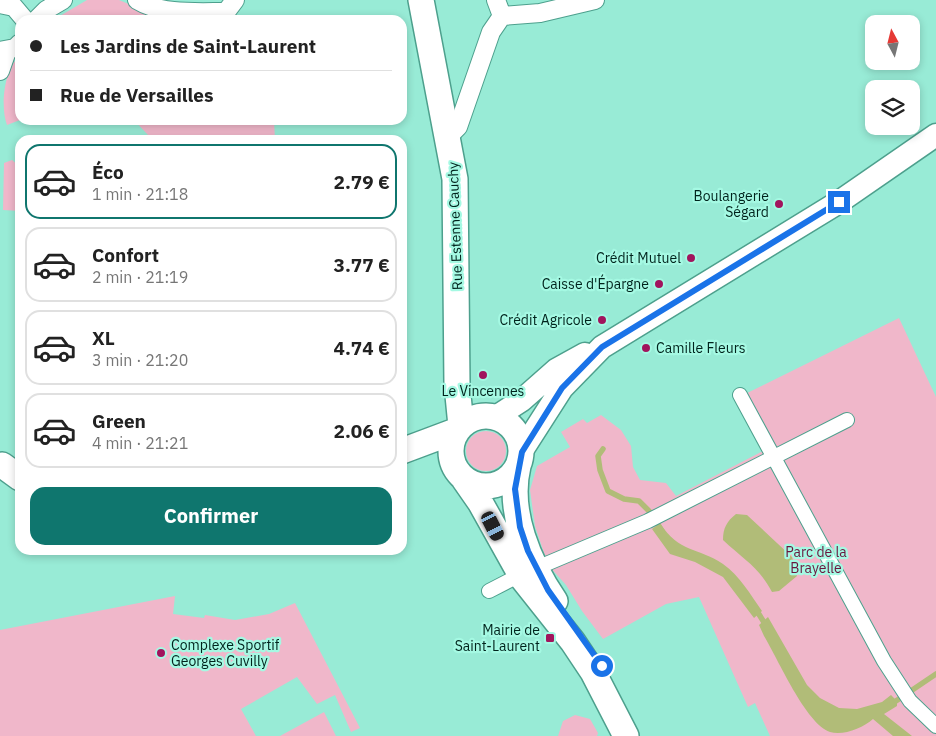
<!DOCTYPE html>
<html lang="fr">
<head>
<meta charset="utf-8">
<style>
	:root { --surface:#fff; --page:#f2f2f2; --text:#222; --muted:#767676; --line:#e0e0e0; --accent:#0f766e }
	body { margin:0; font-family:"IBM Plex Sans",sans-serif; background:var(--page); color:var(--text); height:100vh; display:flex; flex-direction:column; font-size:19px; white-space:nowrap }
	* { box-sizing:border-box; margin:0 }
	p { font-size:16px; color:var(--muted) }
	.icon { flex:none; width:28px; height:28px; fill:none; stroke:currentColor; stroke-width:2; stroke-linecap:round; stroke-linejoin:round }
	.map { position:relative; flex:1; overflow:hidden }
	.side { position:absolute; left:15px; top:135px; width:392px; height:420px; display:flex; flex-direction:column; background:var(--surface); border-radius:15px; box-shadow:0 2px 8px #0003 }
	.side>* { flex:none }
	.hud { position:absolute; left:15px; top:15px; width:392px; height:110px; border-radius:15px; box-shadow:0 2px 8px #0003; display:grid; align-content:center; height:110px; padding:0 15px; background:var(--surface) }
	.needle { width:32px; rotate:353deg }
	.buttons { position:absolute; left:865px; top:15px; display:grid; gap:10px }
	.buttons a { display:grid; place-items:center; width:55px; height:55px; border-radius:10px; background:var(--surface); box-shadow:0 2px 8px #0003; font-size:25px }
	.end { position:absolute; width:22px; height:22px; margin:-11px; border:6px solid #1a73e8; background:#fff; box-shadow:0 0 0 2px #fff }
	.from { border-radius:50% }
	.car { position:absolute; width:15px; height:30px; margin:-15px -8px; border-radius:6px; box-shadow:0 0 4px 1px #0007; background:linear-gradient(#222 24%,#8ab4d8 0 40%,#222 0 76%,#8ab4d8 0 86%,#222 0) }
	.hud b { display:flex; align-items:center; gap:18px; height:48px; font-size:19px }
	.hud b+b { border-top:1px solid var(--line) }
	.hud i { width:12px; height:12px; background:var(--text) }
	ul { padding:9px 0 0; list-style:none }
	li { display:flex; align-items:center; gap:15px; height:75px; margin:0 10px 8px; padding:0 5px; border:2px solid var(--line); border-radius:15px }
	li div { flex:1 }
	li b { display:block; font-size:19px }
	li em { font-style:normal; font-weight:700 }
	li.selected { border-color:var(--accent) }
	li>.icon { width:45px; height:45px; stroke-width:1.5 }
	.button { display:flex; gap:10px; margin-top:auto; padding:10px 15px }
	.button a { flex:1; height:58px; border-radius:15px; background:var(--accent); color:#fff; font-size:20px; font-weight:700; line-height:58px; text-align:center }
	.map>svg:first-child { display:block }
</style>
</head>
<body>
<div class="map">
<svg width="936" height="736" viewBox="0 0 936 736">
	<rect width="100%" height="100%" fill="#98ebd6"/>
	<path fill="#f0b7ca" d="M87,0H119L138,8L175,14V20H53Z
		M20,56V120L7,125C0,107 4,68 20,56Z
		M134,120H274L275,140H143L148,135Z
		M12,160L20,167V211L3,210L4,163Z
		M899,318L936,397V736H770L755,703L748,707L699,597L666,604L603,639L582,611L566,585L548,565L535,526L530,490L537,466L570,447L561,432L583,419L587,423L601,415L621,430L631,446L633,467L640,480L666,483L676,496L763,451L735,399Z
		M466 451a20 20 0 1 1 40 0a20 20 0 1 1-40 0Z
		M175,596L173,614L204,618L205,615L235,620L269,614L295,603L360,728L351,732L335,695L317,704L297,677L241,709L256,736H0V630Z
		M324,712L336,736H280Z
		M575,715L590,719L598,733L597,736H558L563,721Z"/>
	<path fill="#b1bc78" d="M736,514L747,515L792,557L797,576L779,591L772,592C759,567 743,559 723,540C723,528 727,521 736,514Z
		M660,523C679,553 698,547 723,564C740,576 750,594 762,611L754,618L723,577L695,562L670,554L652,529Z
		M768,617L807,685L820,698L839,708L857,709L882,702L891,695L897,701V706L884,714L912,736H893L873,719C863,728 843,736 830,732C806,724 778,659 764,636L759,625Z"/>
	<g fill="none" stroke-linecap="round" stroke-linejoin="round">
		<path stroke="#b1bc78" stroke-width="5.5" d="M603,449L598,456L600,470L608,491L624,499L639,501L649,511L662,531
			M755,608L767,627
			M890,705L936,674"/>
		<defs>
			<path id="pedestrian" d="M740,395L884,661L910,701L936,726
				M489,591L520,575L648,521L847,420"/>
			<path id="minor" d="M137,0C161,15 198,12 226,12L235,0
				M496,0L502,16
				M0,4L14,7L25,20
				M502,16L540,13L595,0
				M36,20L46,10L63,0
				M0,51L15,48L20,43
				M0,71L7,51
				M449,136L458,127L491,32L502,16"/>
			<path id="tertiary" d="M496,417L522,400L556,370L585,354
				M521,452L562,388L602,347L839,202L936,135"/>
			<path id="secondary" d="M421,0L455,179L457,385L461,426
				M451 451a35 35 0 1 1 70 0a35 35 0 1 1-70 0Z
				M402,451L458,430
				M2,465L20,478
				M518,466C507,512 529,563 555,601
				M464,479L480,502L523,579L573,642L593,672L626,736"/>
		</defs>
		<use href="#pedestrian" stroke="#4da08d" stroke-width="16"/>
		<use href="#minor" stroke="#4da08d" stroke-width="20"/>
		<use href="#tertiary" stroke="#4da08d" stroke-width="25"/>
		<use href="#secondary" stroke="#4da08d" stroke-width="28"/>
		<use href="#pedestrian" stroke="#fff" stroke-width="14"/>
		<use href="#minor" stroke="#fff" stroke-width="18"/>
		<use href="#tertiary" stroke="#fff" stroke-width="22"/>
		<use href="#secondary" stroke="#fff" stroke-width="25"/>
	</g>
	<g fill="none" stroke-linecap="round" stroke-linejoin="round">
		<path stroke="#1a73e8" stroke-width="6" d="M602,666L548,590L528,551L520,527L515,489L522,452L562,388L602,347L839,202"/>
	</g>
	<g fill="#a1145d" stroke="#a5f9e3" stroke-width="2">
		<circle cx="779" cy="204" r="5"/>
		<circle cx="691" cy="258" r="5"/>
		<circle cx="659" cy="284" r="5"/>
		<circle cx="602" cy="320" r="5"/>
		<circle cx="646" cy="348" r="5"/>
		<circle cx="483" cy="375" r="5"/>
		<rect x="545" y="633" width="10" height="10" rx="2.5"/>
		<circle cx="161" cy="653" r="5"/>
	</g>
	<g text-anchor="middle" dominant-baseline="central" stroke-width="4.5" stroke-linejoin="round" paint-order="stroke">
		<g font-size="14" fill="#00231c" stroke="#a5f9e3" text-anchor="end">
			<text x="769" y="196">Boulangerie<tspan x="769" dy="16">Ségard</tspan></text>
			<text x="681" y="258">Crédit Mutuel</text>
			<text x="649" y="284">Caisse d'Épargne</text>
			<text x="592" y="320">Crédit Agricole</text>
			<text x="656" y="348" text-anchor="start">Camille Fleurs</text>
			<text x="483" y="391" text-anchor="middle">Le Vincennes</text>
			<text x="540" y="630">Mairie de<tspan x="540" dy="16">Saint-Laurent</tspan></text>
			<text x="171" y="645" text-anchor="start">Complexe Sportif<tspan x="171" dy="16">Georges Cuvilly</tspan></text>
		</g>
		<g font-size="14" fill="#00231c" stroke="#a5f9e3">
			<text transform="translate(455 226) rotate(-92)">Rue Estenne Cauchy</text>
		</g>
		<g font-size="14" fill="#69163e" stroke="#a5f9e3">
			<text x="816" y="552">Parc de la<tspan x="816" dy="16">Brayelle</tspan></text>
		</g>
	</g>
</svg>
<div class="buttons">
<a><svg class="needle" viewBox="-14 -14 28 28"><path d="M0-13l5 13h-10z" fill="#e53935"/><path d="M0 13l5-13h-10z" fill="#767676"/></svg></a>
<a><svg class="icon" aria-label="layers" viewBox="0 0 24 24"><path d="M12 4l9 5-9 5-9-5zM3 14l9 5 9-5"/></svg></a>
</div>
<i class="end from" style="left:602px;top:666px"></i>
<i class="end" style="left:839px;top:202px"></i>
<i class="car" style="left:493px;top:526px;rotate:153deg"></i>
<div class="hud">
<b><i class="from"></i>Les Jardins de Saint-Laurent</b>
<b><i></i>Rue de Versailles</b>
</div>
<section class="side">
<ul>
<li class="selected"><svg class="icon" aria-label="car" viewBox="0 0 24 24"><path d="M5 17H2v-5l4-1 3-4h7l3 4 3 1v5h-3M9 17h6M6 11h13"/><circle cx="7" cy="17" r="2"/><circle cx="17" cy="17" r="2"/></svg><div><b>Éco</b><p>1 min · 21:18</p></div><em>2.79 €</em></li>
<li><svg class="icon" aria-label="car" viewBox="0 0 24 24"><path d="M5 17H2v-5l4-1 3-4h7l3 4 3 1v5h-3M9 17h6M6 11h13"/><circle cx="7" cy="17" r="2"/><circle cx="17" cy="17" r="2"/></svg><div><b>Confort</b><p>2 min · 21:19</p></div><em>3.77 €</em></li>
<li><svg class="icon" aria-label="car" viewBox="0 0 24 24"><path d="M5 17H2v-5l4-1 3-4h7l3 4 3 1v5h-3M9 17h6M6 11h13"/><circle cx="7" cy="17" r="2"/><circle cx="17" cy="17" r="2"/></svg><div><b>XL</b><p>3 min · 21:20</p></div><em>4.74 €</em></li>
<li><svg class="icon" aria-label="car" viewBox="0 0 24 24"><path d="M5 17H2v-5l4-1 3-4h7l3 4 3 1v5h-3M9 17h6M6 11h13"/><circle cx="7" cy="17" r="2"/><circle cx="17" cy="17" r="2"/></svg><div><b>Green</b><p>4 min · 21:21</p></div><em>2.06 €</em></li>
</ul>
<div class="button"><a>Confirmer</a></div>
</section>
</div>
</body>
</html>
